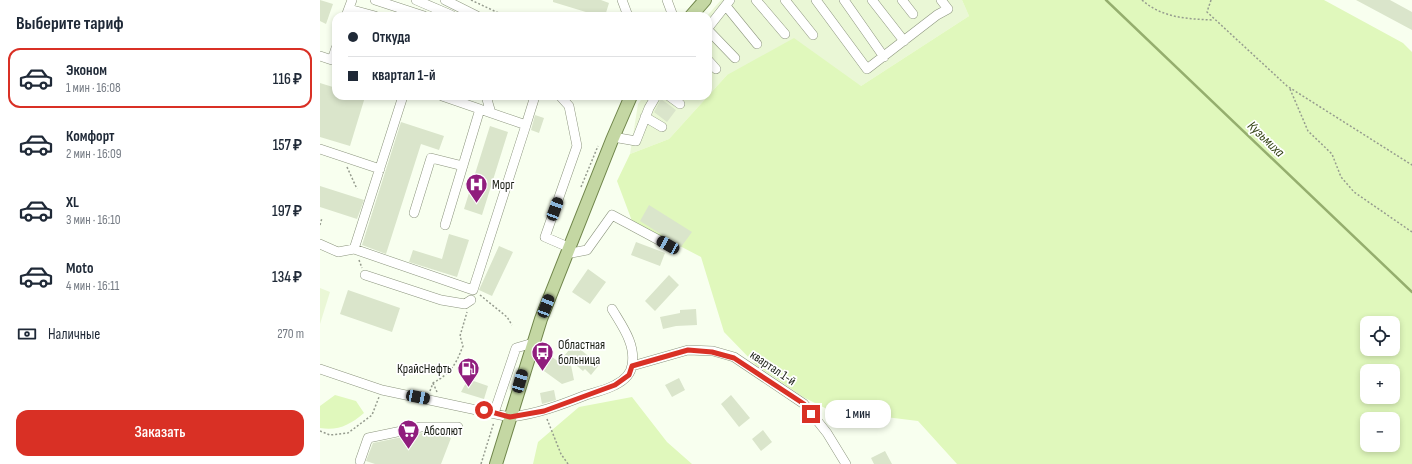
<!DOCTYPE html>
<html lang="ru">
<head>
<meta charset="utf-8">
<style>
	:root { --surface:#fff; --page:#f2f2f3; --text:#1f2937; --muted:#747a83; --line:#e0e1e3; --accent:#d93025 }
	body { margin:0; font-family:"Sofia Sans Condensed",sans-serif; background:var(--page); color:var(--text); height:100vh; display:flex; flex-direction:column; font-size:15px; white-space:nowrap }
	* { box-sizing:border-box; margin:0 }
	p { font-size:13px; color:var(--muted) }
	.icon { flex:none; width:22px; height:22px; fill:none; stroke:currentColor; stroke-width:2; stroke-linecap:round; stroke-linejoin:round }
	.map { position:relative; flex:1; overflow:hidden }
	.panel { display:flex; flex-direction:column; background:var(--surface); width:320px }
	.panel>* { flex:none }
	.banner { position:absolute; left:12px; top:12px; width:380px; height:88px; border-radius:12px; box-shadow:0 2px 6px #0003; display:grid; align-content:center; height:88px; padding:0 16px; background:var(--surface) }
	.tools { position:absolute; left:1040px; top:316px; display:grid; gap:8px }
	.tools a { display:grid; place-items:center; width:40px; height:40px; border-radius:8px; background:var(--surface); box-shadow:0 2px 6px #0003; font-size:20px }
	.end { position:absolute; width:18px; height:18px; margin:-9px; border:5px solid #d93025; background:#fff; box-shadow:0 0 0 2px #fff }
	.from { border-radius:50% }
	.bubble { position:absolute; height:28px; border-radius:12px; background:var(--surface); box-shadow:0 2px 6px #0003; font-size:13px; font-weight:600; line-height:28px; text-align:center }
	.car { position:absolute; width:12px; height:24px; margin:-12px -6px; border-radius:5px; box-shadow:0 0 3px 1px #0007; background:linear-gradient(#222 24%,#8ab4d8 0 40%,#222 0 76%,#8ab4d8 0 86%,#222 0) }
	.banner b { display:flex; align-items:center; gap:14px; height:38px; font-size:15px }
	.banner b+b { border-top:1px solid var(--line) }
	.banner i { width:10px; height:10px; background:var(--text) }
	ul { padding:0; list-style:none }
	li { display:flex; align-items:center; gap:12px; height:60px; margin:0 8px 6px; padding:0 8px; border:2px solid transparent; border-radius:12px }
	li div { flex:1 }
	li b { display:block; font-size:15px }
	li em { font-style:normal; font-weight:600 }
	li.active { border-color:var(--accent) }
	li>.icon { width:36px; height:36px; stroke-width:1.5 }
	h2 { padding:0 16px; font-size:18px; line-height:48px }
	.pay { display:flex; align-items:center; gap:10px; height:44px; padding:0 16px; font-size:15px }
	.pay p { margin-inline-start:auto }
	.primary-button { display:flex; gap:8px; margin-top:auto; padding:8px 16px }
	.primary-button a { flex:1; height:46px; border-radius:12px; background:var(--accent); color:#fff; font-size:16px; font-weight:600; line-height:46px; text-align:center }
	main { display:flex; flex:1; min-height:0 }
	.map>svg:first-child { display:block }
</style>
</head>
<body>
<main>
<section class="panel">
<h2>Выберите тариф</h2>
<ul>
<li class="active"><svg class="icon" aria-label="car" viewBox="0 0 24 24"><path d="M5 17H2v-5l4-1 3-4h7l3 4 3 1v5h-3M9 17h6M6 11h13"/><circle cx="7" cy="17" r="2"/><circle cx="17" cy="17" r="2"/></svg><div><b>Эконом</b><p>1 мин · 16:08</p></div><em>116 ₽</em></li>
<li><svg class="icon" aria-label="car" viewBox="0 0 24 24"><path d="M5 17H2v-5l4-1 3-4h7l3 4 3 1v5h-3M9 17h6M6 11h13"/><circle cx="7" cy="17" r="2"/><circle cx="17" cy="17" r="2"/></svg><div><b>Комфорт</b><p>2 мин · 16:09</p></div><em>157 ₽</em></li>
<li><svg class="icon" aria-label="car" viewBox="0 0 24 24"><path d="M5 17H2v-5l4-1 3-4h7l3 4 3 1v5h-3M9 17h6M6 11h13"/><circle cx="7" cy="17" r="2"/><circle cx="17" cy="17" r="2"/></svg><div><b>XL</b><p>3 мин · 16:10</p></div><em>197 ₽</em></li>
<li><svg class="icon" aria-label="car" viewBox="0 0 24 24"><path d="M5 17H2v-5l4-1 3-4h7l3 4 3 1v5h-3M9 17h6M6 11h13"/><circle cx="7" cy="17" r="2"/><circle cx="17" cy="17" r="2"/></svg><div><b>Moto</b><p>4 мин · 16:11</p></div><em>134 ₽</em></li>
</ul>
<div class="pay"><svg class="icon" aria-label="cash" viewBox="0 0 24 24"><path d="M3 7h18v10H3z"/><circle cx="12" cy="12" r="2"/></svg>Наличные<p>270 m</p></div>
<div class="primary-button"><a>Заказать</a></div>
</section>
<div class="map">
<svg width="1092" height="464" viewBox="0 0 1092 464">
	<rect width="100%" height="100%" fill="#f8ffef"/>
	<path fill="#eaf7d6" d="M401,0H642L649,16L541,86L407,75L349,139L310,154L318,104L324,96H388L387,16Z
		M0,288L10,292L0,324Z"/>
	<path fill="#e0f8bc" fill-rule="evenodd" d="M642,0H1004L1083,43L1092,52V464H637L598,421L509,410L483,397L436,365L404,332L381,257L312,221L297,181L310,154L349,139L407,75L474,38L541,86L649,16ZM1047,323H1073V349H1047ZM1047,371H1073V397H1047ZM1047,419H1073V445H1047Z
		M15,395L36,401L44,413C30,425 18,431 0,428V406Z
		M312,397L347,442L372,464H213L218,442L259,407Z"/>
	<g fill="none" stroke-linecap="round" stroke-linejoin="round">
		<path stroke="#95ae6e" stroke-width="2.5" d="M786,0L1092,292"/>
	</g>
	<path fill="#dae5cb" d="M0,0L13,4L6,24L0,21Z
		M233,0H281L289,3L285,16H279L233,2Z
		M1036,0H1070L1092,12V30Z
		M0,83L16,88V96L45,97L30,146L0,137Z
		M341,99L356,110L347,122L334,112Z
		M215,115L224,118L219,133L211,130Z
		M81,122L124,136L119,150L101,144L66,254L42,245Z
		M170,126L188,132L162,215L144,209Z
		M0,186L44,200L37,219L0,207Z
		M329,205L372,232L361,247L320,221Z
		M129,234L149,240L137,277L89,262L93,250L122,259Z
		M316,242L345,253L340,266L311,255Z
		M179,246L193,252L172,296L159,290Z
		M268,269L286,282L270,304L252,292Z
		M349,275L359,285L335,311L325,301Z
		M28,290L80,308L72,332L20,314Z
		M376,309L377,325L356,326L343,329L340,317L360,313V310Z
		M254,344L279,365L271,375L265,369L263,371L250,360L254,380L242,384L224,371L232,357L239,362Z
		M359,378L365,390L352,397L345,385Z
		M148,379L168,386L164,399L141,392Z
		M234,390L236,400L222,404L220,393Z
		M411,395L430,418L419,427L401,404Z
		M443,430L452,442L441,451L432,439Z
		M102,433H118L131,438L121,464H55L46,461L53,443Z
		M565,451L572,464H554L551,458Z"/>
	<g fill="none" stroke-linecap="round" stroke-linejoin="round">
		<defs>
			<path id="minor" d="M55,0L104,16
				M96,0L131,15
				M125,0L157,16
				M302,0L308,16
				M347,0L353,16
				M436,0L465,34
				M465,0L493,35
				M496,0L547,69L617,15L628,9L621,0
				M524,0L564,57
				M552,0L584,41
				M582,0L593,14
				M406,6L437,44
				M29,9L55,16
				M26,16L32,0
				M388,28L410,0
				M388,30L415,58
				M0,56L12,60L16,48
				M388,60L396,69
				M122,96L206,125L215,96
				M166,96L171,113
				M240,96L249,106L257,146L225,237L248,247
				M349,96L360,104
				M325,117L342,127
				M293,137L316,141L329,108L336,96
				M0,149L60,169
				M94,213L111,158L143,166
				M125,225L160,109
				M0,244L18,252L34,249L153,290L206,125
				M34,249L83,96
				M246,254L267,250L292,215L348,245
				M45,275L121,300L145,304L151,300
				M312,366L368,350L393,351L414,357L484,404L507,433L526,464
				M0,369L62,390L190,417C217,414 241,405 266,395C276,392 286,390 295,385C303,381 311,374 312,365C316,344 302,326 292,309
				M174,413L196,348L213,343
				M40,461L48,438L101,427H138"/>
			<path id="major" d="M371,16L385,0
				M176,464L221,319L292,140L311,96"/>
		</defs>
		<use href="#minor" stroke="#8c957e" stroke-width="10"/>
		<use href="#major" stroke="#6f854a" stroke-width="14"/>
		<path stroke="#969c8f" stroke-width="1.5" stroke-dasharray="2 2" stroke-linecap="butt" d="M151,0L185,16
			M822,0C842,18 868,19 893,20
			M891,0L887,12L967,86L1092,165
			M970,89L988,131L1012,154L1021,177L1034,192L1092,232
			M27,167L37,189
			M261,187L278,146
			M0,225L2,218
			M39,260L42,268
			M160,295L187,317L192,325
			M113,383L117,392
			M110,391L113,383C131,373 135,366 143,346L140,336L147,312
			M227,419L241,454L248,464
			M0,431L10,435L28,433L52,415L59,397
			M161,464L174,422"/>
		<use href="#minor" stroke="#fff" stroke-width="9"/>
		<use href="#major" stroke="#c4d7a3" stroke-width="12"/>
	</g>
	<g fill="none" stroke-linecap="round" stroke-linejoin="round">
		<path stroke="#d93025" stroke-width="5" d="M164,410L190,417L224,411L295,385L309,375L312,366L368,350L392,352L414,358L484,404L491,414"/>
	</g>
	<defs>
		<symbol id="hospital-pin" viewBox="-11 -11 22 30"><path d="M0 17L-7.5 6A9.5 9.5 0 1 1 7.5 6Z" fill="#901d7d" stroke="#fff"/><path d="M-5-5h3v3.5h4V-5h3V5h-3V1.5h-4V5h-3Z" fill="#fff"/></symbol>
		<symbol id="bus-pin" viewBox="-11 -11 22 30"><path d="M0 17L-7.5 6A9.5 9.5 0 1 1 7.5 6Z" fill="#901d7d" stroke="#fff"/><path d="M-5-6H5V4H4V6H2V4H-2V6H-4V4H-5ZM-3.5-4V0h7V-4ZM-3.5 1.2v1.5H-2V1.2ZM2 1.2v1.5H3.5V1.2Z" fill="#fff"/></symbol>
		<symbol id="fuel-pin" viewBox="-11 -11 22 30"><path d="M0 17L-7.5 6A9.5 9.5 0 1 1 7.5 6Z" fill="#901d7d" stroke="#fff"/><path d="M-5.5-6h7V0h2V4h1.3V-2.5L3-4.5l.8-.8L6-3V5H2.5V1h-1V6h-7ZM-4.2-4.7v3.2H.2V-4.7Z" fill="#fff"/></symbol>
		<symbol id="supermarket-pin" viewBox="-11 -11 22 30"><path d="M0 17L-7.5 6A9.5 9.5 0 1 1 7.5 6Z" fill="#901d7d" stroke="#fff"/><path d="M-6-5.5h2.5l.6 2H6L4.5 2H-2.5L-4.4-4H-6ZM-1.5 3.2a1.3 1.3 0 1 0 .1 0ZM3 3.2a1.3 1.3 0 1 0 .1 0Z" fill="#fff"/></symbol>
	</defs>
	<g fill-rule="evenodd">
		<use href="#hospital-pin" x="144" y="172" width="25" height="34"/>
		<use href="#bus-pin" x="210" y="340" width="25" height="34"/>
		<use href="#fuel-pin" x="136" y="356" width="25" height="34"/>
		<use href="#supermarket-pin" x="76" y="418" width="25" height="34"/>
	</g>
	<g text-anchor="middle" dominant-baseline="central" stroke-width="3.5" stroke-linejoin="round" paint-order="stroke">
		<g font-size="13" fill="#1a1e15" stroke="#fff" text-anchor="start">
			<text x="172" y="185">Морг</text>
			<text x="238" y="345">Областная<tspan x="238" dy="15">больница</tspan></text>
			<text x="132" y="369" text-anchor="end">КрайсНефть</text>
			<text x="104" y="431">Абсолют</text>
		</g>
		<g font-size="13" fill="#1a1e15" stroke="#fff">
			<text transform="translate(453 368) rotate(34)">квартал 1-й</text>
		</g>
		<g font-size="14" font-style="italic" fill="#334213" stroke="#fff">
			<text transform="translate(946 139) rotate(44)">Кузьмиха</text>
		</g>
	</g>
</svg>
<div class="tools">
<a><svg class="icon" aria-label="locate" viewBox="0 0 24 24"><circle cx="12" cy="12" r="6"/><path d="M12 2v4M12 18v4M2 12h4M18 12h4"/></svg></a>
<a>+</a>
<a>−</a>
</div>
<i class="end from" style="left:164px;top:410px"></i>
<i class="end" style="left:491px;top:414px"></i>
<div class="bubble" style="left:505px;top:400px;width:66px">1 мин</div>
<i class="car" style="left:235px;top:209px;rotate:20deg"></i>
<i class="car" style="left:348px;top:245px;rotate:299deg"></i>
<i class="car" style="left:226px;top:306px;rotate:21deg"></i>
<i class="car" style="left:200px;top:381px;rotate:16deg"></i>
<i class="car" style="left:98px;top:397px;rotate:101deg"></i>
<div class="banner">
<b><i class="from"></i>Откуда</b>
<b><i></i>квартал 1-й</b>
</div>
</div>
</main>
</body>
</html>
